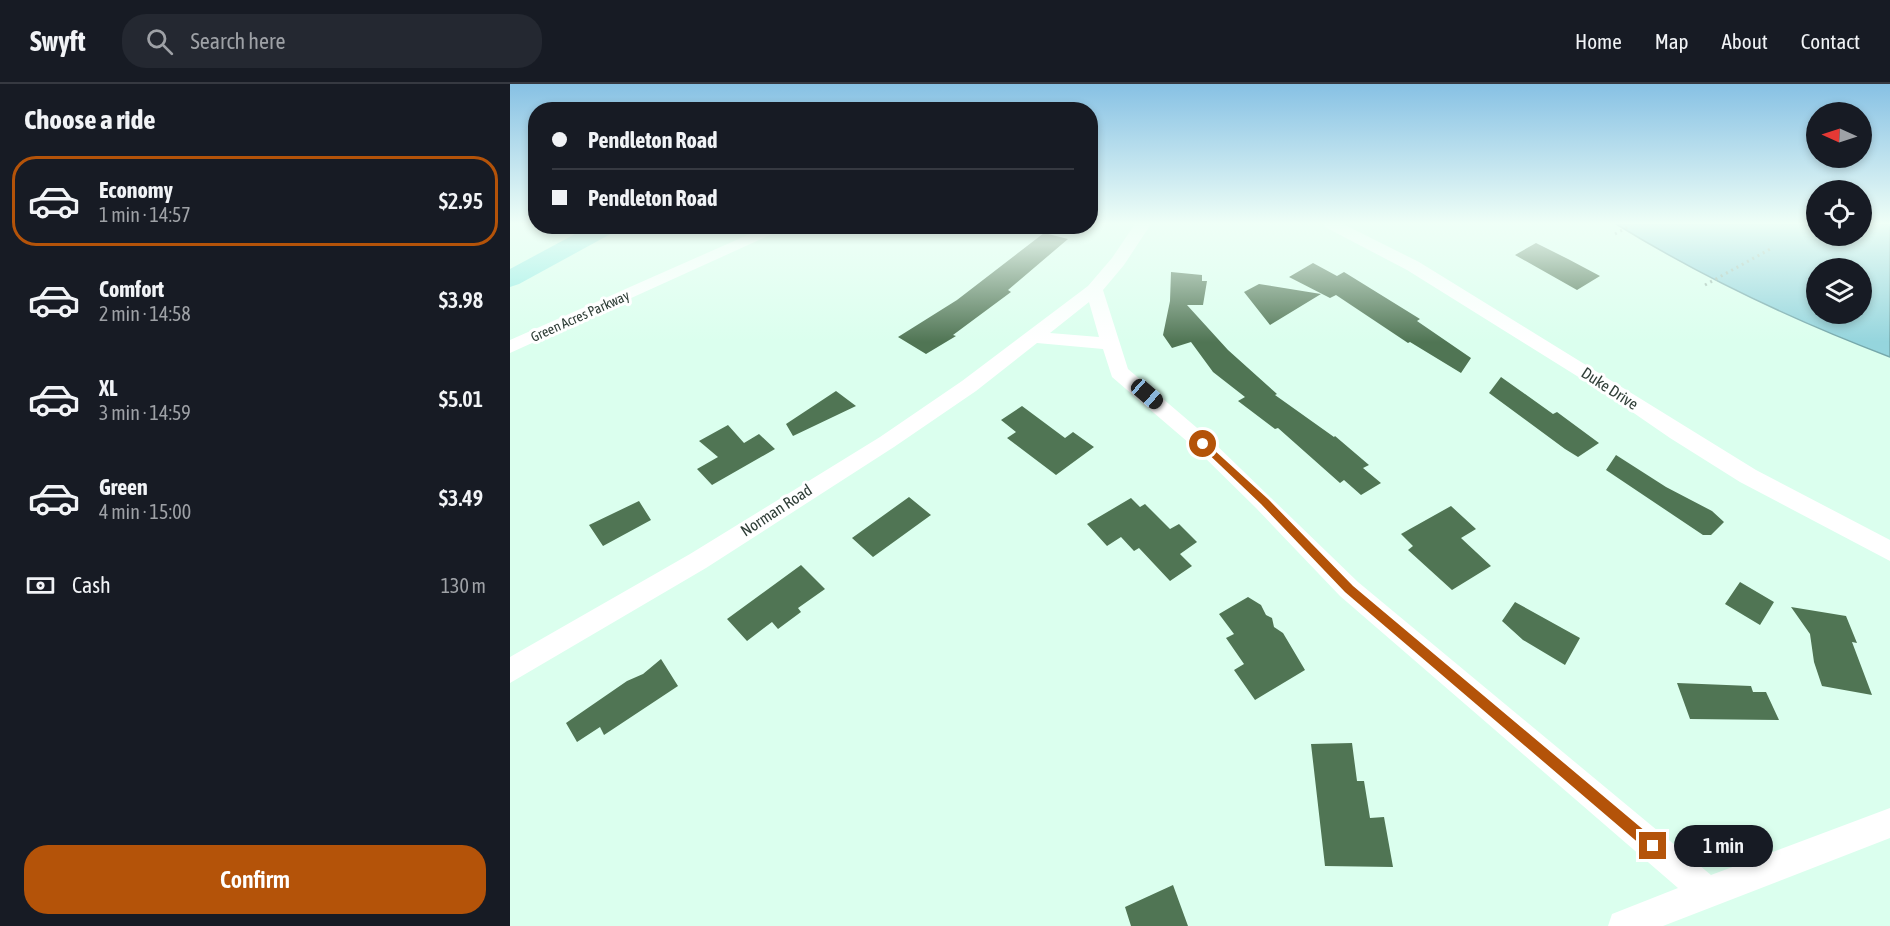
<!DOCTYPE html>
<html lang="en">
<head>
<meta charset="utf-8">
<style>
	:root { --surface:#171b24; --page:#242831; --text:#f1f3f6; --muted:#9ea1a6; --line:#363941; --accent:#b45309 }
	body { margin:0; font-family:"Asap Condensed",sans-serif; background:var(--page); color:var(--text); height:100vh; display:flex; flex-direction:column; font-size:22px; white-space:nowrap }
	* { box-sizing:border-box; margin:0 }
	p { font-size:20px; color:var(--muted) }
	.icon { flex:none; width:33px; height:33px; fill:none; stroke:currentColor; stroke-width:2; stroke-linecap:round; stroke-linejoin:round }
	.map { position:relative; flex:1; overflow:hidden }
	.panel { display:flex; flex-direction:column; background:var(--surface); width:510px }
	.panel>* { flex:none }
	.hud { position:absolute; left:18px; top:18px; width:570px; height:132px; border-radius:24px; box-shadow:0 3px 9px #0003; display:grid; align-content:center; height:132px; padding:0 24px; background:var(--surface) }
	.needle { width:39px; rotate:273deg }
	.controls { position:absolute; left:1296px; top:18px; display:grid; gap:12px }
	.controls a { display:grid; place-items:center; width:66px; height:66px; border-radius:50%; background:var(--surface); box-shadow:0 3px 9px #0003; font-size:30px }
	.end { position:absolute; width:27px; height:27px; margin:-14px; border:8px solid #b45309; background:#fff; box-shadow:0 0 0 3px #fff }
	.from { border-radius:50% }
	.bubble { position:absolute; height:42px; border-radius:21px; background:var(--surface); box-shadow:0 3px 9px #0003; font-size:20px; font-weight:600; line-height:42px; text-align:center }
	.car { position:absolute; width:18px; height:36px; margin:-18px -9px; border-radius:8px; box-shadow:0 0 4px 2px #0007; background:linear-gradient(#222 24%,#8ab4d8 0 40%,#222 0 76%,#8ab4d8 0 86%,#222 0) }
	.hud b { display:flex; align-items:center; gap:21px; height:57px; font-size:22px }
	.hud b+b { border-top:2px solid var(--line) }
	.hud i { width:15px; height:15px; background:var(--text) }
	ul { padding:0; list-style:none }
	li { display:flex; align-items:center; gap:18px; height:90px; margin:0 12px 9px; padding:0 12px; border:3px solid transparent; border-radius:24px }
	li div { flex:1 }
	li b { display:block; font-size:22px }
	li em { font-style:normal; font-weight:600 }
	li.on { border-color:var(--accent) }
	li>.icon { width:54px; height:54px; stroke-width:1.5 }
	h2 { padding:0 24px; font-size:27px; line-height:72px }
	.pay { display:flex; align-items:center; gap:15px; height:66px; padding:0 24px; font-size:22px }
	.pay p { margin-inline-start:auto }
	.primary-button { display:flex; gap:12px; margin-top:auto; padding:12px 24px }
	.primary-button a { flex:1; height:69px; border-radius:24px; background:var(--accent); color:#fff; font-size:24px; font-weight:600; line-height:69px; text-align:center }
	header { display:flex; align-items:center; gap:36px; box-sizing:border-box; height:84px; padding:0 30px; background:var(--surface); border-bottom:2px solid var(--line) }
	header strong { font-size:28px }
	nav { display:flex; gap:33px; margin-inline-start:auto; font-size:21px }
	.search { width:420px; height:54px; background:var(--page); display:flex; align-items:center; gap:15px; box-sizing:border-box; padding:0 21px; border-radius:24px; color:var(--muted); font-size:22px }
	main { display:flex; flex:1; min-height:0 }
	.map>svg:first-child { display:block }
</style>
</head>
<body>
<header>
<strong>Swyft</strong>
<div class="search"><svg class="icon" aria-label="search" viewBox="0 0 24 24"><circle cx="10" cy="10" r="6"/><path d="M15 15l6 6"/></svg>Search here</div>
<nav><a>Home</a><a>Map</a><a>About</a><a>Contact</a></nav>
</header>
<main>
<section class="panel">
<h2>Choose a ride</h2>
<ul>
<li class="on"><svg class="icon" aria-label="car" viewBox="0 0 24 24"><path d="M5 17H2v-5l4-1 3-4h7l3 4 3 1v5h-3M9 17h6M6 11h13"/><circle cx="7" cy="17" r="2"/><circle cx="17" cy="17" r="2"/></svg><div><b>Economy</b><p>1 min · 14:57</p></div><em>$2.95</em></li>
<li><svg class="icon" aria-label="car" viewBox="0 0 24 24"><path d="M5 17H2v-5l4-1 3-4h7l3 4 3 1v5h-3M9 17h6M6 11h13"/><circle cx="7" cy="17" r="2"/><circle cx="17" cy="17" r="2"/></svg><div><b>Comfort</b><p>2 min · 14:58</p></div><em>$3.98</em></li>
<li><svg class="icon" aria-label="car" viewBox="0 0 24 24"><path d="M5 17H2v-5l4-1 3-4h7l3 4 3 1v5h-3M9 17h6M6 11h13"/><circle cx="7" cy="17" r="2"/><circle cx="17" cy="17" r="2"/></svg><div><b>XL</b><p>3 min · 14:59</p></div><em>$5.01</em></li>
<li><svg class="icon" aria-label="car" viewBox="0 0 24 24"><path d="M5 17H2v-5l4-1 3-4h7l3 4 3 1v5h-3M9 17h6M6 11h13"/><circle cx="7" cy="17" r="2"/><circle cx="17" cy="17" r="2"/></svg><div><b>Green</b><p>4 min · 15:00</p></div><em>$3.49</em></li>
</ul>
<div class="pay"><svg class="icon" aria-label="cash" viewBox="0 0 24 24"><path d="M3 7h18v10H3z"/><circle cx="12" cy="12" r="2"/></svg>Cash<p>130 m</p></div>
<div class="primary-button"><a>Confirm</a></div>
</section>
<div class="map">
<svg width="1380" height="842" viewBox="0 0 1380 842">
	<rect width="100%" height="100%" fill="#dbffee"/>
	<path fill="#95d5dd" stroke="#76a8ab" stroke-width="1.5" fill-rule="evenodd" d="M1106,140H1306V152H1352V140H1380V273C1285,237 1192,193 1106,140ZM1306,184H1352V230H1306Z"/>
	<path fill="#507554" d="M534,149L558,155L498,206L501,208L443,251L446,252L416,270L388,253L447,216Z
		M1026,159L1058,175L1090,192L1067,206L1005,171Z
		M803,179L827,192L834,188L910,235L907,237L961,274L951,289L900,258L898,259L826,211L820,214L779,193Z
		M661,188L692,191V197H697L693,221H677L718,266L767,310L765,311L824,353L825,352L859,381L853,384L871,399L851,411L834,396L830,399L768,344L765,345L728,317L735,313L703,288L681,258L662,264L653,251L660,217Z
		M749,200L811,210L760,241L734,208Z
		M991,293L1043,330L1047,328L1089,359L1068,373L1055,365L979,309Z
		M326,307L346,322L283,352L276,340Z
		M512,322L555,354L563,348L584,363L546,391L497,354L506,348L491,336Z
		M218,341L234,359L249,350L265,365L202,401L187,385L208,373L189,357Z
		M1106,371L1156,403L1202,427L1214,438L1201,451H1193L1096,386Z
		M399,413L421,431L363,473L342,454Z
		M621,414L630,423L635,420L660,445L669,440L687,458L670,470L682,482L660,497L629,464L624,467L611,453L597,462L577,440Z
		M129,417L141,436L93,462L79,441Z
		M941,422L966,445L951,454L981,482L942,506L898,466L903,462L891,450Z
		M291,481L315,505L288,524L291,528L268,545L262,538L237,557L217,535Z
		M1230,498L1264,518L1250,541L1215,520Z
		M738,513L751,521L756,531L762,534L764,543L773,549L795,586L745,616L724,586L734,580L716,554L724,550L709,530Z
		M1005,518L1070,554L1055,581L1013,556L992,537Z
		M1281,523L1336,532L1347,559L1342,558L1362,611L1312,602L1304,578L1300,550Z
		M151,575L168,602L94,651L90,643L67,658L56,639L117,597L133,590Z
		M1167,599L1241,602L1243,608H1256L1269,636L1180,635Z
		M842,659L847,697H854L860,734L874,733L883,783L815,782L801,660Z
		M663,801L678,842H621L615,823Z"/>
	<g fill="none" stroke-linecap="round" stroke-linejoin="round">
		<path stroke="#9cb8ab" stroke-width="3" stroke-dasharray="2 4" stroke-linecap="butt" d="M1105,150L1123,140
			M1195,201L1262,164"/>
		<path fill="#fff" fill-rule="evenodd" d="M625,140H641L614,181L593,206L618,285L700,355L848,498L1201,791L1380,724V754L1153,842H1098L1102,830L1168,804L830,512L746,424L686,365L602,293L593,265L527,259L466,307L384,363L196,484L0,599V573L180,470L370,353L452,297L578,202L602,174ZM579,218L589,253L540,249Z
			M813,140H833L909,178L1246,386L1380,456V477L1230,398L1160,354L1099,312L897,186L815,143Z
			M258,142H280L0,269V256Z"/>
		<path fill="#95ede5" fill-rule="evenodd" d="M80,142H109L106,147L9,200L0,203V185Z"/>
	</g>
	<linearGradient id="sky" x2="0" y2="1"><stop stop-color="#87c1e4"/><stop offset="0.54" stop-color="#effff7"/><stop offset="1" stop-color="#effff7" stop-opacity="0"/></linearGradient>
	<rect width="1380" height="258" fill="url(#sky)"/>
	<path fill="#b45309" d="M693,356L758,415L843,502L1148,758L1150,762L1148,767L1143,769L1138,767L835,508L751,420L690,362L689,360Z"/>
	<g text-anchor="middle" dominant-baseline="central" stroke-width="6" stroke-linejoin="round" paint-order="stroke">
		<g font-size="14" fill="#2f3e37" stroke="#fff">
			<text transform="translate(70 232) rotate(-24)">Green Acres Parkway</text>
		</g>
		<g font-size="16" fill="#2f3e37" stroke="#fff">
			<text transform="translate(1100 304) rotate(33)">Duke Drive</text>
			<text transform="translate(266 426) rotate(-33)">Norman Road</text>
		</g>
	</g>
</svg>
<div class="controls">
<a><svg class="needle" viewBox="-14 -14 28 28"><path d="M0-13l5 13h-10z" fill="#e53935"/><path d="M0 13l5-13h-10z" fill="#9ea1a6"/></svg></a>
<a><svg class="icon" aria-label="locate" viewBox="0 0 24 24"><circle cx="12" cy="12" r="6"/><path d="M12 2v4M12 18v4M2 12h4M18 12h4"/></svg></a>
<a><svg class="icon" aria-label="layers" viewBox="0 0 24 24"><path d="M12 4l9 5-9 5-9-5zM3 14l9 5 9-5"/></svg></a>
</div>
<i class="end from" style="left:693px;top:360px"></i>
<i class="end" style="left:1143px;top:762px"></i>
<div class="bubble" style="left:1164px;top:741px;width:99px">1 min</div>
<i class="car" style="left:637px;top:310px;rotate:131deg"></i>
<div class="hud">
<b><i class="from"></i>Pendleton Road</b>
<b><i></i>Pendleton Road</b>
</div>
</div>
</main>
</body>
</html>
